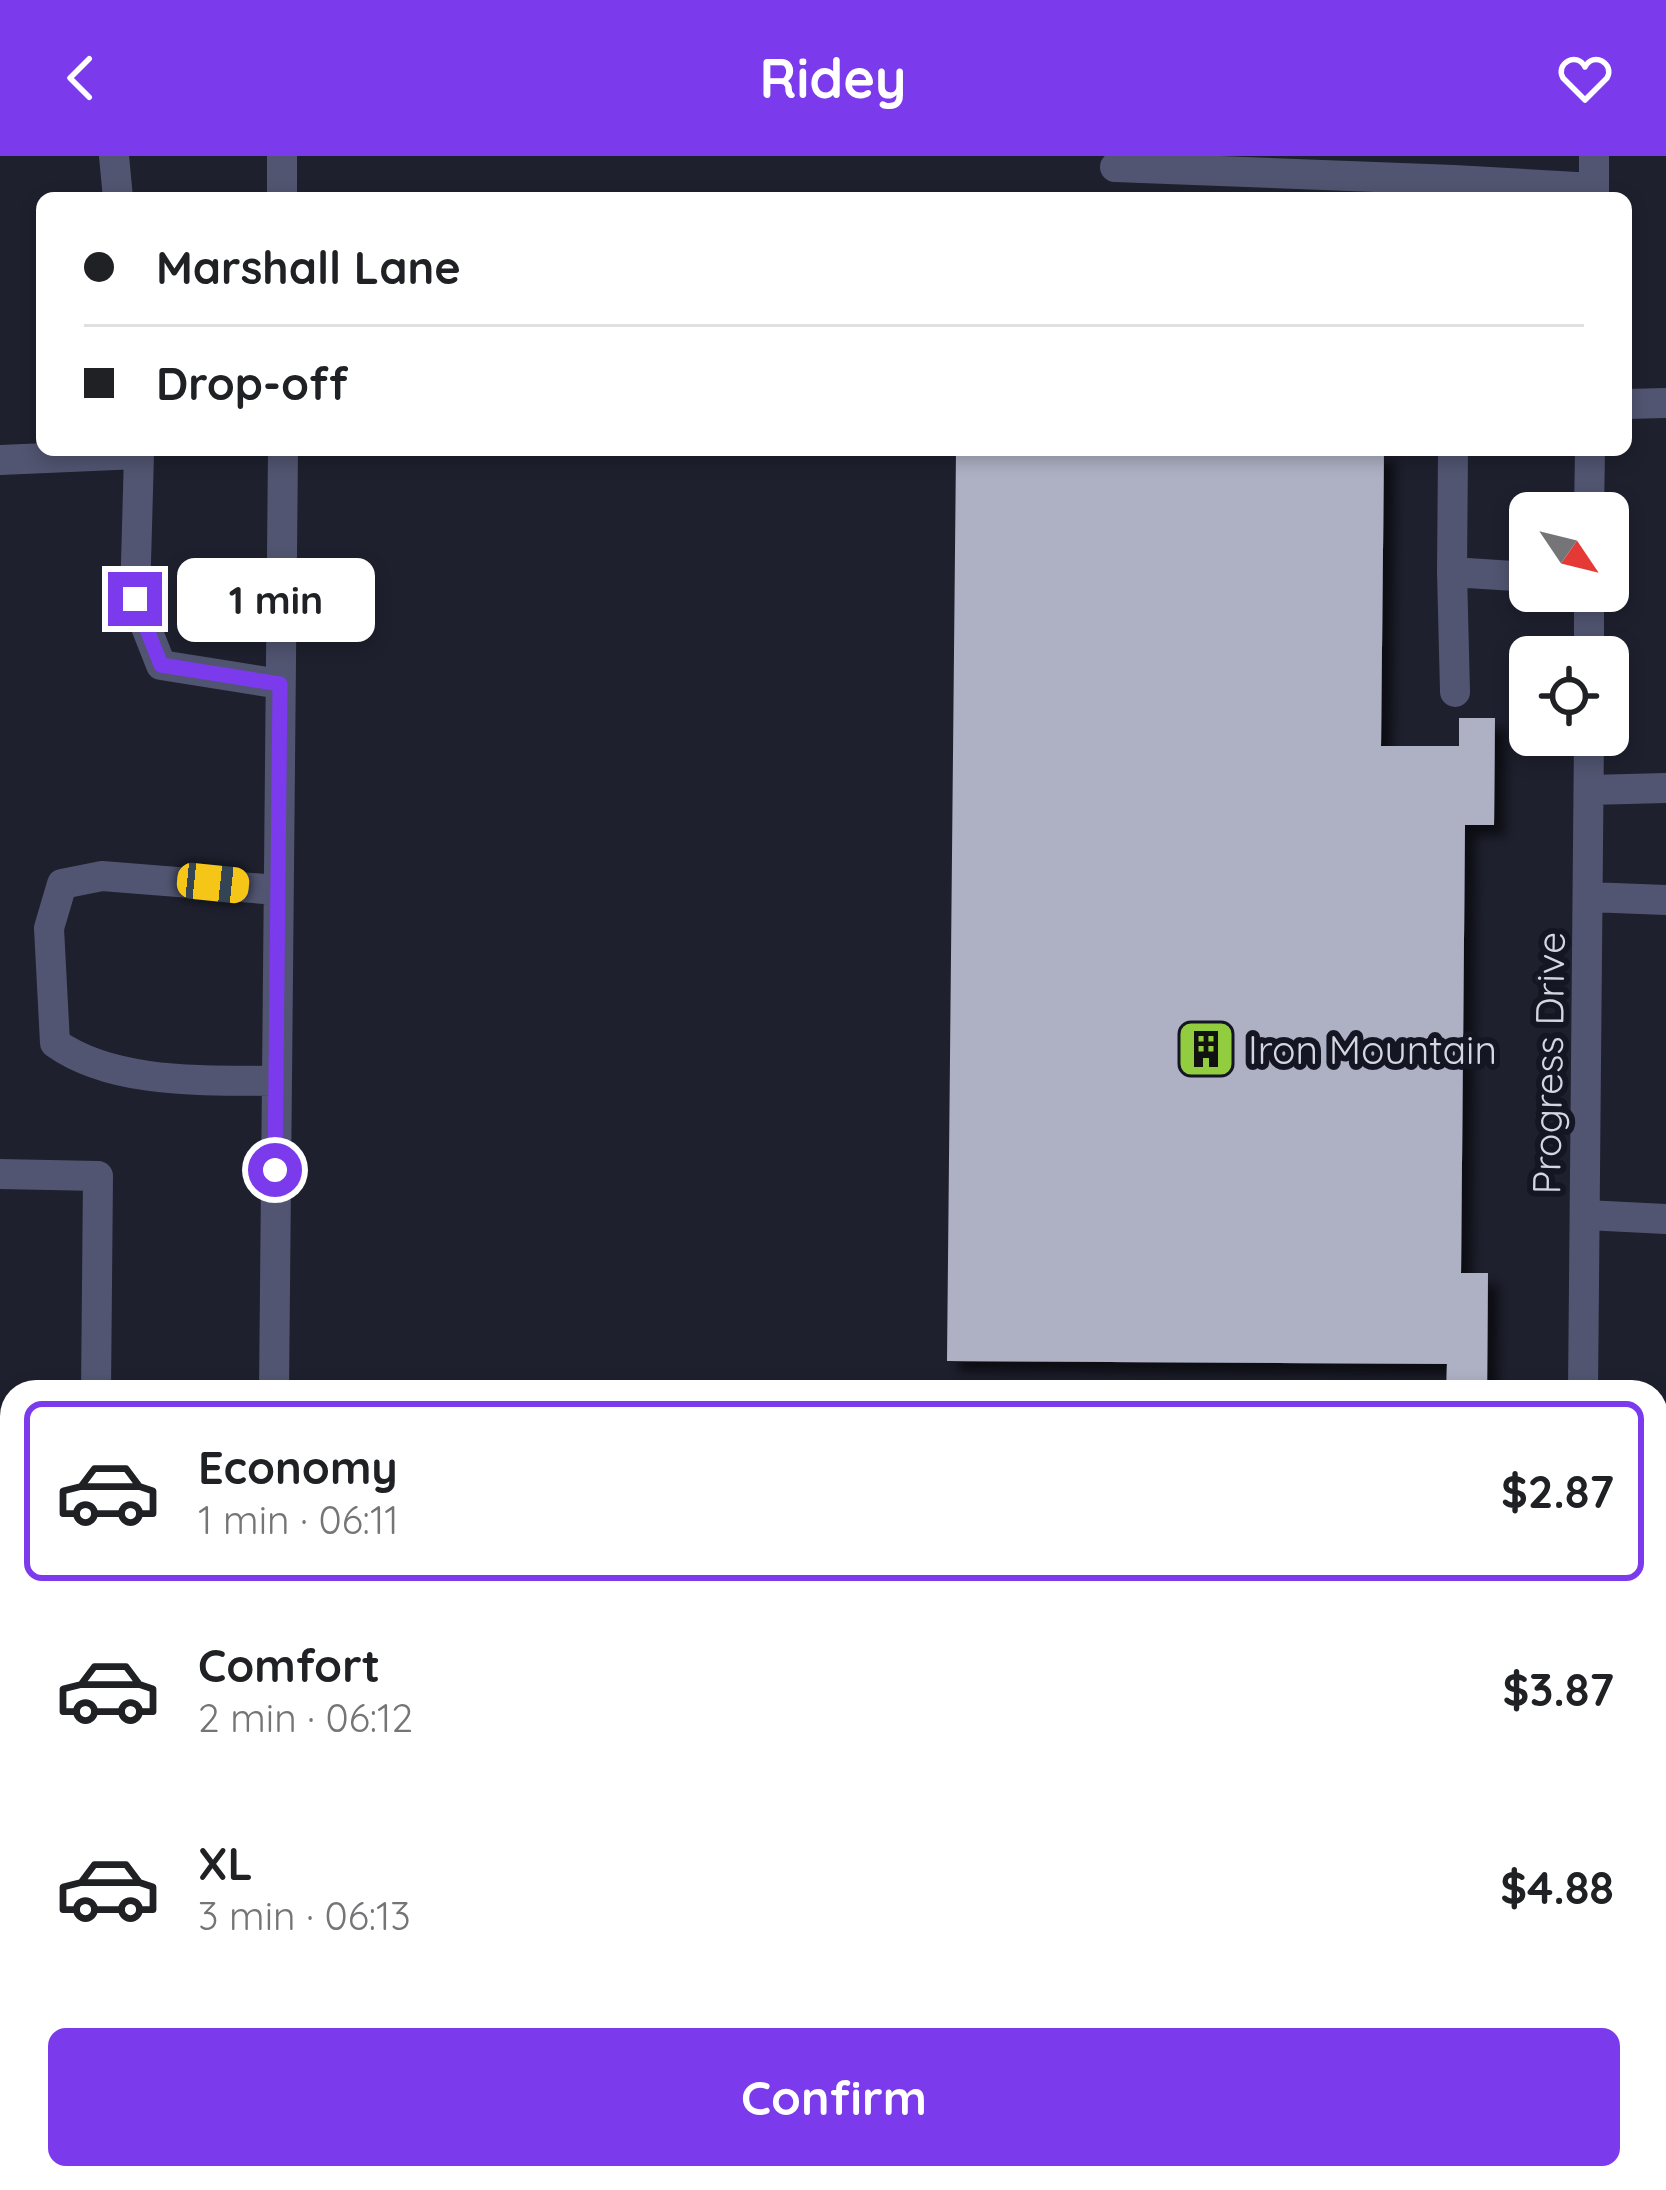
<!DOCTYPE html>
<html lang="en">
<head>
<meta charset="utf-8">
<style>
	:root { --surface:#fff; --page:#f2f2f2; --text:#202124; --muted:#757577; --line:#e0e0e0; --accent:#7c3aed }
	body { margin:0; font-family:Quicksand,sans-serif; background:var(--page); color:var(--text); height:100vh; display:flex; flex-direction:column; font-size:45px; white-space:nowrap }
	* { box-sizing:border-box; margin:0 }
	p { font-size:39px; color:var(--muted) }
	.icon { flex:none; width:66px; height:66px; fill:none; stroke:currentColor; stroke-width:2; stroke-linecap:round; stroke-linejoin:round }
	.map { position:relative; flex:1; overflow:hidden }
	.panel { position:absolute; left:0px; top:1224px; width:1668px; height:810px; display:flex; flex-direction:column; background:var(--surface); border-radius:36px 36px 0 0; box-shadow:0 6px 18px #0003 }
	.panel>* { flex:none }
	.banner { position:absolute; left:36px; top:36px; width:1596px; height:264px; border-radius:18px; box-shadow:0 6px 18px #0003; display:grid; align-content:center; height:264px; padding:0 48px; background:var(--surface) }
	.needle { width:78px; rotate:125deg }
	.tools { position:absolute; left:1509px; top:336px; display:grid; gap:24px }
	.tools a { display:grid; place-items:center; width:120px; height:120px; border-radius:18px; background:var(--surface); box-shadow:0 6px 18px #0003; font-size:60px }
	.end { position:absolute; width:54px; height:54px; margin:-27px; border:15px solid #7c3aed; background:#fff; box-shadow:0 0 0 6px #fff }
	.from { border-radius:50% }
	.bubble { position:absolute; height:84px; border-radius:18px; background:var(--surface); box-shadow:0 6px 18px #0003; font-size:39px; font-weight:800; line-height:84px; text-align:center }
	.car { position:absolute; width:36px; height:72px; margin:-36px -18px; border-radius:15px; box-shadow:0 0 9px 3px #0007; background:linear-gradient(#f5c518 24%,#345 0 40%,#f5c518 0 76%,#345 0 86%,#f5c518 0) }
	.banner b { display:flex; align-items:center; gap:42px; height:114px; font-size:45px }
	.banner b+b { border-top:3px solid var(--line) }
	.banner i { width:30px; height:30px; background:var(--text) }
	ul { padding:21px 0 0; list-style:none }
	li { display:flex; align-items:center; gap:36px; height:180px; margin:0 24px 18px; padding:0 24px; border:6px solid transparent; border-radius:18px }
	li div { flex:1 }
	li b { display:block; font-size:45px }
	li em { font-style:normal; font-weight:800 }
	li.active { border-color:var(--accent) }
	li>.icon { width:108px; height:108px; stroke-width:1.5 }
	.button { display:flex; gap:24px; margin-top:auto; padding:24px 48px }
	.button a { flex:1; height:138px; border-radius:18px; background:var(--accent); color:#fff; font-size:48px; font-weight:800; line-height:138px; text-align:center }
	header { display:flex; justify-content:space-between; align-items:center; height:156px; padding:0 48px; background:var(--accent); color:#fff; font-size:54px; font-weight:800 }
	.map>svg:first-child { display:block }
</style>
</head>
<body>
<header><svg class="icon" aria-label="back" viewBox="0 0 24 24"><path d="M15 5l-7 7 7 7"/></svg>Ridey<svg class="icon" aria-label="heart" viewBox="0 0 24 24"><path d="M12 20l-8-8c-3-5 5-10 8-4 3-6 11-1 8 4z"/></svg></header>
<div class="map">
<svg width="1666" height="2034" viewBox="0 0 1666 2034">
	<defs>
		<filter id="shadow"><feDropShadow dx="11" dy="11" stdDeviation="6" flood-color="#0009"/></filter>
	</defs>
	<rect width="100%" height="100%" fill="#1e202e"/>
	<path fill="#aeb1c4" filter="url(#shadow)" d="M956,294H1384L1381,590H1459V562H1495L1494,669H1465L1461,1117H1488L1487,1236H1446L1447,1208L947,1205Z
		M0,1338H12V1674L0,1673Z
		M0,1929H12V2022H78V2034H0Z
		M747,2022H819V2034H747Z"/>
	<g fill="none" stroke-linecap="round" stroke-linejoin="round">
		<path stroke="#515571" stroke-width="30" d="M114,0L118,42
			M282,0V42
			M1115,11L1454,24
			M1454,42V24L1594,32
			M1594,42V0
			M1626,248L1666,247
			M1453,294L1452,416L1530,421
			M139,298L135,443L161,509L280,528
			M0,304L139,298V294
			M1589,357L1590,294
			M1452,416L1455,536
			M1589,501V435
			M1589,634L1666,632
			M1589,741L1666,744
			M276,925C205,924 114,929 55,887L49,772L62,728L102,720L277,734
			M0,1018L98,1020L96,1236
			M1586,1059L1666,1063
			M274,1236L283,294
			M1583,1236L1589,579
			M0,1313H12
			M1656,1388L1666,1389
			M1656,1465L1666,1466
			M0,1786L12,1787
			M136,2034V2022
			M270,2034V2022
			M1579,2034V2022"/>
	</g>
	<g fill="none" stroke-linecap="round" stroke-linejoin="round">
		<path stroke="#7c3aed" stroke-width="15" d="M135,443L161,509L280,528L275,1014"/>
	</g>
	<defs>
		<symbol id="building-square" viewBox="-11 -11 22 22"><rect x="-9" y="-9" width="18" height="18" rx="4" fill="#92cd3f" stroke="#151624"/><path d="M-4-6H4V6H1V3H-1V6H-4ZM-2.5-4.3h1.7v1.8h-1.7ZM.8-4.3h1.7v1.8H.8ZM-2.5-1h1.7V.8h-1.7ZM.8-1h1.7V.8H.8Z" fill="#111"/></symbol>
	</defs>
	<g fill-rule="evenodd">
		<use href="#building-square" x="1173" y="860" width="66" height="66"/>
	</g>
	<g text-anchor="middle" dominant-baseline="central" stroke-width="12" stroke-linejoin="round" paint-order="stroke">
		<g font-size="39" fill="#d5d6e0" stroke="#151624" text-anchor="start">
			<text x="1248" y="893">Iron Mountain</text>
		</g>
		<g font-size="39" fill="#d5d6e0" stroke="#151624">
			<text transform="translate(1548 907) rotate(-89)">Progress Drive</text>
		</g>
	</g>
</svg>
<div class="tools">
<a><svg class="needle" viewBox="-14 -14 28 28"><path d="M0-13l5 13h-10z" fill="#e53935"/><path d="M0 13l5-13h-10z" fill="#757577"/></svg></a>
<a><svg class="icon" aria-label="locate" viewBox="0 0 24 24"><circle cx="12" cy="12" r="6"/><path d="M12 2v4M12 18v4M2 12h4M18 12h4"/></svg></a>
</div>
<i class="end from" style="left:275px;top:1014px"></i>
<i class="end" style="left:135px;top:443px"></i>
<div class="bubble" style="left:177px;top:402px;width:198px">1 min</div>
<i class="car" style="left:213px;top:727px;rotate:96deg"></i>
<div class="banner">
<b><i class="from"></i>Marshall Lane</b>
<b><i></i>Drop-off</b>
</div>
<section class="panel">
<ul>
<li class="active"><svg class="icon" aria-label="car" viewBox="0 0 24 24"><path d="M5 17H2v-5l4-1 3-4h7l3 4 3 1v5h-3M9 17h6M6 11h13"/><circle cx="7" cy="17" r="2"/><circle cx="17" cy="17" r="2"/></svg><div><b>Economy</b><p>1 min · 06:11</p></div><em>$2.87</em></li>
<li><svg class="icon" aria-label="car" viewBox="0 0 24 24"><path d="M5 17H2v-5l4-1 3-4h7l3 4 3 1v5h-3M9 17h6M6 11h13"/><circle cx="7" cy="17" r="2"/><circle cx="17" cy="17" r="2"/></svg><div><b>Comfort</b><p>2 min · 06:12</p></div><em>$3.87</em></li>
<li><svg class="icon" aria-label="car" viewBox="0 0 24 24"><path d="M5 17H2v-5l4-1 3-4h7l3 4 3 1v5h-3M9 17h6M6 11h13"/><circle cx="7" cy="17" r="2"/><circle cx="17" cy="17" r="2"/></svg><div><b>XL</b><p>3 min · 06:13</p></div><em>$4.88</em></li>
</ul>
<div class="button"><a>Confirm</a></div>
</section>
</div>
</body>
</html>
